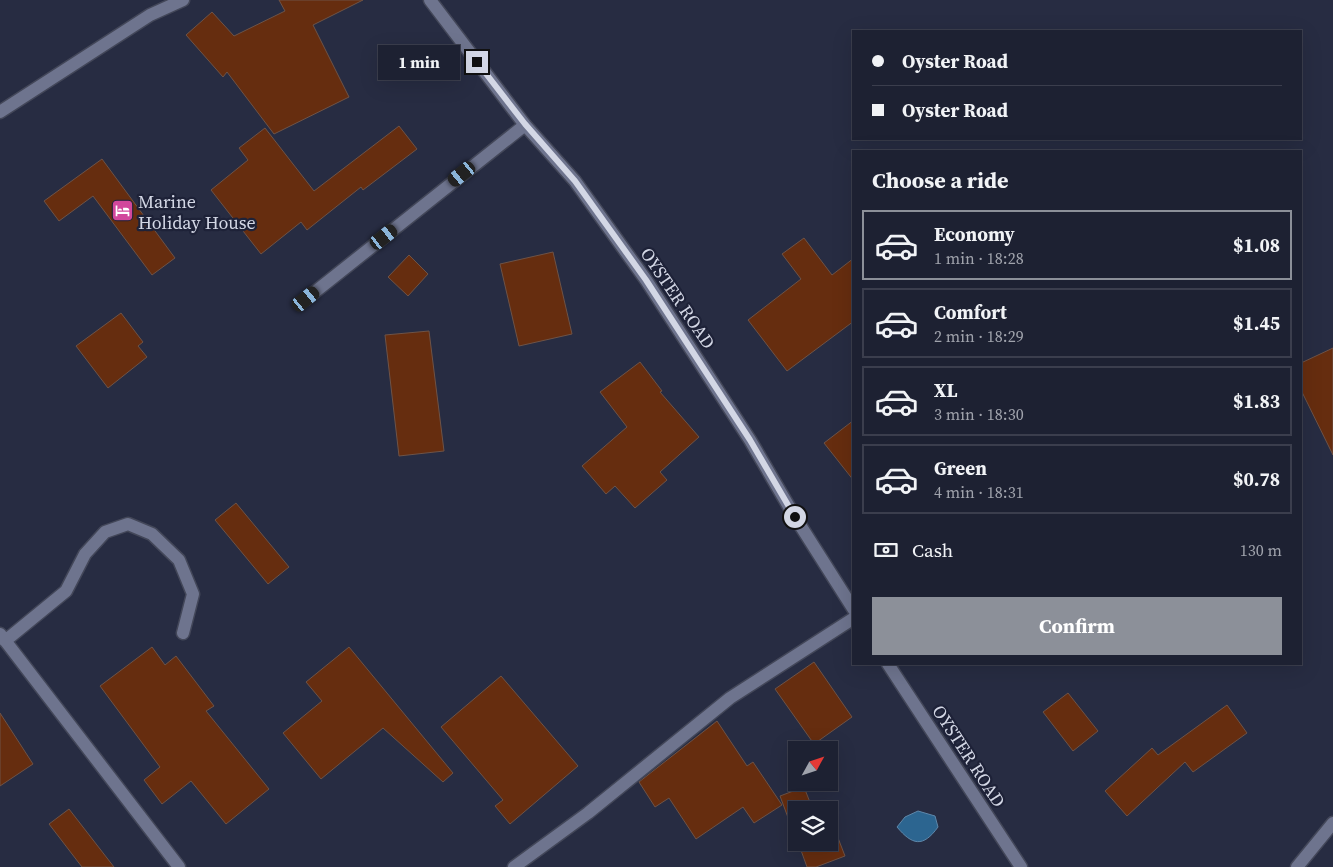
<!DOCTYPE html>
<html lang="en">
<head>
<meta charset="utf-8">
<style>
	:root { --surface:#1d2132; --page:#25293a; --text:#f1f3f6; --muted:#a0a3ac; --line:#3b3e4d; --accent:#8c9099 }
	body { margin:0; font-family:"Source Serif 4",serif; background:var(--page); color:var(--text); height:100vh; display:flex; flex-direction:column; font-size:19px; white-space:nowrap }
	* { box-sizing:border-box; margin:0 }
	p { font-size:16px; color:var(--muted) }
	.icon { flex:none; width:28px; height:28px; fill:none; stroke:currentColor; stroke-width:2; stroke-linecap:round; stroke-linejoin:round }
	.map { position:relative; flex:1; overflow:hidden }
	.sheet { position:absolute; left:852px; top:150px; width:450px; height:515px; display:flex; flex-direction:column; background:var(--surface); border-radius:0px; box-shadow:0 5px 20px #0002,0 0 0 1px var(--line) }
	.sheet>* { flex:none }
	.banner { position:absolute; left:852px; top:30px; width:450px; height:110px; border-radius:0px; box-shadow:0 5px 20px #0002,0 0 0 1px var(--line); display:grid; align-content:center; height:110px; padding:0 20px; background:var(--surface) }
	.needle { width:32px; rotate:50deg }
	.fabs { position:absolute; left:788px; top:741px; display:grid; gap:10px }
	.fabs a { display:grid; place-items:center; width:50px; height:50px; border-radius:0px; background:var(--surface); box-shadow:0 5px 20px #0002,0 0 0 1px var(--line); font-size:25px }
	.end { position:absolute; width:22px; height:22px; margin:-11px; border:6px solid #d3d7e5; background:#111; box-shadow:0 0 0 2px #111 }
	.from { border-radius:50% }
	.bubble { position:absolute; height:35px; border-radius:0px; background:var(--surface); box-shadow:0 5px 20px #0002,0 0 0 1px var(--line); font-size:16px; font-weight:700; line-height:35px; text-align:center }
	.car { position:absolute; width:15px; height:30px; margin:-15px -8px; border-radius:6px; box-shadow:0 0 4px 1px #0007; background:linear-gradient(#222 24%,#8ab4d8 0 40%,#222 0 76%,#8ab4d8 0 86%,#222 0) }
	.banner b { display:flex; align-items:center; gap:18px; height:48px; font-size:19px }
	.banner b+b { border-top:1px solid var(--line) }
	.banner i { width:12px; height:12px; background:var(--text) }
	ul { padding:0; list-style:none }
	li { display:flex; align-items:center; gap:15px; height:70px; margin:0 10px 8px; padding:0 10px; border:2px solid var(--line); border-radius:0px }
	li div { flex:1 }
	li b { display:block; font-size:19px }
	li em { font-style:normal; font-weight:700 }
	li.on { border-color:var(--accent) }
	li>.icon { width:45px; height:45px; stroke-width:1.5 }
	h2 { padding:0 20px; font-size:22px; line-height:60px }
	.pay { display:flex; align-items:center; gap:12px; height:55px; padding:0 20px; font-size:19px }
	.pay p { margin-inline-start:auto }
	.action { display:flex; gap:10px; margin-top:auto; padding:10px 20px }
	.action a { flex:1; height:58px; border-radius:0px; background:var(--accent); color:#fff; font-size:20px; font-weight:700; line-height:58px; text-align:center }
	.map>svg:first-child { display:block }
</style>
</head>
<body>
<div class="map">
<svg width="1333" height="867" viewBox="0 0 1333 867">
	<rect width="100%" height="100%" fill="#272c42"/>
	<path fill="#2c6590" stroke="#5e87aa" d="M918,811L935,816L938,827C923,848 912,845 897,827L905,817Z"/>
	<path fill="#662d0f" stroke="#6e5347" d="M279,0H363L313,25L349,97L274,134L227,72L223,77L186,35L212,12L234,36L285,11Z
		M399,126L417,149L363,190L361,187L307,230L301,222L261,254L211,190L248,160L239,148L265,128L314,191Z
		M102,159L175,258L152,275L93,196L59,221L44,201Z
		M804,238L832,275L854,258V321L787,371L748,320L801,279L782,254Z
		M553,252L572,334L519,346L500,264Z
		M409,255L428,274L408,296L388,277Z
		M121,313L143,342L138,346L147,357L108,388L76,346Z
		M429,331L444,451L399,456L385,335Z
		M1333,348V455L1301,390V363Z
		M640,362L662,391L660,392L699,437L660,472L667,480L635,508L615,486L606,494L582,466L627,427L600,392Z
		M854,420V481L824,443Z
		M236,503L289,567L268,584L215,520Z
		M152,647L165,665L176,656L214,706L206,711L269,789L226,824L191,781L162,804L144,780L160,767L100,686Z
		M349,647L453,773L443,782L383,728L321,779L283,733L322,701L306,682Z
		M814,662L852,717L814,744L775,689Z
		M501,676L578,766L510,824L495,806L503,800L441,727Z
		M1068,693L1098,731L1073,751L1043,712Z
		M1227,705L1247,733L1193,772L1185,762L1127,816L1105,791L1152,748L1158,755Z
		M0,713L33,764L0,786Z
		M717,721L747,766L753,762L782,805L754,823L743,807L696,839L669,798L655,807L639,782Z
		M804,787L813,810H796V839L780,796Z
		M69,809L114,867H82L49,824Z
		M833,825L845,856L816,867H807L798,842H829V827Z"/>
	<g fill="none" stroke-linecap="round" stroke-linejoin="round">
		<defs>
			<path id="minor" d="M430,0L525,125L575,181L646,280L750,440L795,517L854,610
				M0,112L150,15L183,0
				M306,299L525,125
				M0,634L179,867
				M5,641L66,591L85,554L105,532L128,524L152,534L179,560L193,594L183,633
				M888,664L1021,867
				M514,867L588,813L730,698L854,618
				M1297,867L1333,823"/>
		</defs>
		<use href="#minor" stroke="#434759" stroke-width="15"/>
		<use href="#minor" stroke="#6e748e" stroke-width="12"/>
	</g>
	<g fill="none" stroke-linecap="round" stroke-linejoin="round">
		<path stroke="#d3d7e5" stroke-width="6" d="M477,62L525,124L575,181L646,280L750,440L795,517"/>
	</g>
	<defs>
		<symbol id="hotel-square" viewBox="-11 -11 22 22"><rect x="-9" y="-9" width="18" height="18" rx="4" fill="#d1479c" stroke="#1e2238"/><path d="M-6-4.5h1.5V1H6V5H4.5V3h-9V5H-6ZM-4 0a1.8 1.8 0 1 1 3.6 0ZM.5 0V-2.5h3Q6-2.5 6 0Z" fill="#fff"/></symbol>
	</defs>
	<g fill-rule="evenodd">
		<use href="#hotel-square" x="110" y="198" width="25" height="25"/>
	</g>
	<g text-anchor="middle" dominant-baseline="central" stroke-width="4.5" stroke-linejoin="round" paint-order="stroke">
		<g font-size="18" fill="#d3d7e5" stroke="#1e2238" text-anchor="start">
			<text x="138" y="201">Marine<tspan x="138" dy="21">Holiday House</tspan></text>
		</g>
		<g font-size="18" fill="#d3d7e5" stroke="#1e2238">
			<text transform="translate(678 298) rotate(56)">OYSTER ROAD</text>
			<text transform="translate(969 756) rotate(57)">OYSTER ROAD</text>
		</g>
	</g>
</svg>
<div class="fabs">
<a><svg class="needle" viewBox="-14 -14 28 28"><path d="M0-13l5 13h-10z" fill="#e53935"/><path d="M0 13l5-13h-10z" fill="#a0a3ac"/></svg></a>
<a><svg class="icon" aria-label="layers" viewBox="0 0 24 24"><path d="M12 4l9 5-9 5-9-5zM3 14l9 5 9-5"/></svg></a>
</div>
<i class="end from" style="left:795px;top:517px"></i>
<i class="end" style="left:477px;top:62px"></i>
<div class="bubble" style="left:378px;top:45px;width:82px">1 min</div>
<i class="car" style="left:462px;top:174px;rotate:231deg"></i>
<i class="car" style="left:384px;top:237px;rotate:52deg"></i>
<i class="car" style="left:306px;top:299px;rotate:51deg"></i>
<div class="banner">
<b><i class="from"></i>Oyster Road</b>
<b><i></i>Oyster Road</b>
</div>
<section class="sheet">
<h2>Choose a ride</h2>
<ul>
<li class="on"><svg class="icon" aria-label="car" viewBox="0 0 24 24"><path d="M5 17H2v-5l4-1 3-4h7l3 4 3 1v5h-3M9 17h6M6 11h13"/><circle cx="7" cy="17" r="2"/><circle cx="17" cy="17" r="2"/></svg><div><b>Economy</b><p>1 min · 18:28</p></div><em>$1.08</em></li>
<li><svg class="icon" aria-label="car" viewBox="0 0 24 24"><path d="M5 17H2v-5l4-1 3-4h7l3 4 3 1v5h-3M9 17h6M6 11h13"/><circle cx="7" cy="17" r="2"/><circle cx="17" cy="17" r="2"/></svg><div><b>Comfort</b><p>2 min · 18:29</p></div><em>$1.45</em></li>
<li><svg class="icon" aria-label="car" viewBox="0 0 24 24"><path d="M5 17H2v-5l4-1 3-4h7l3 4 3 1v5h-3M9 17h6M6 11h13"/><circle cx="7" cy="17" r="2"/><circle cx="17" cy="17" r="2"/></svg><div><b>XL</b><p>3 min · 18:30</p></div><em>$1.83</em></li>
<li><svg class="icon" aria-label="car" viewBox="0 0 24 24"><path d="M5 17H2v-5l4-1 3-4h7l3 4 3 1v5h-3M9 17h6M6 11h13"/><circle cx="7" cy="17" r="2"/><circle cx="17" cy="17" r="2"/></svg><div><b>Green</b><p>4 min · 18:31</p></div><em>$0.78</em></li>
</ul>
<div class="pay"><svg class="icon" aria-label="cash" viewBox="0 0 24 24"><path d="M3 7h18v10H3z"/><circle cx="12" cy="12" r="2"/></svg>Cash<p>130 m</p></div>
<div class="action"><a>Confirm</a></div>
</section>
</div>
</body>
</html>
